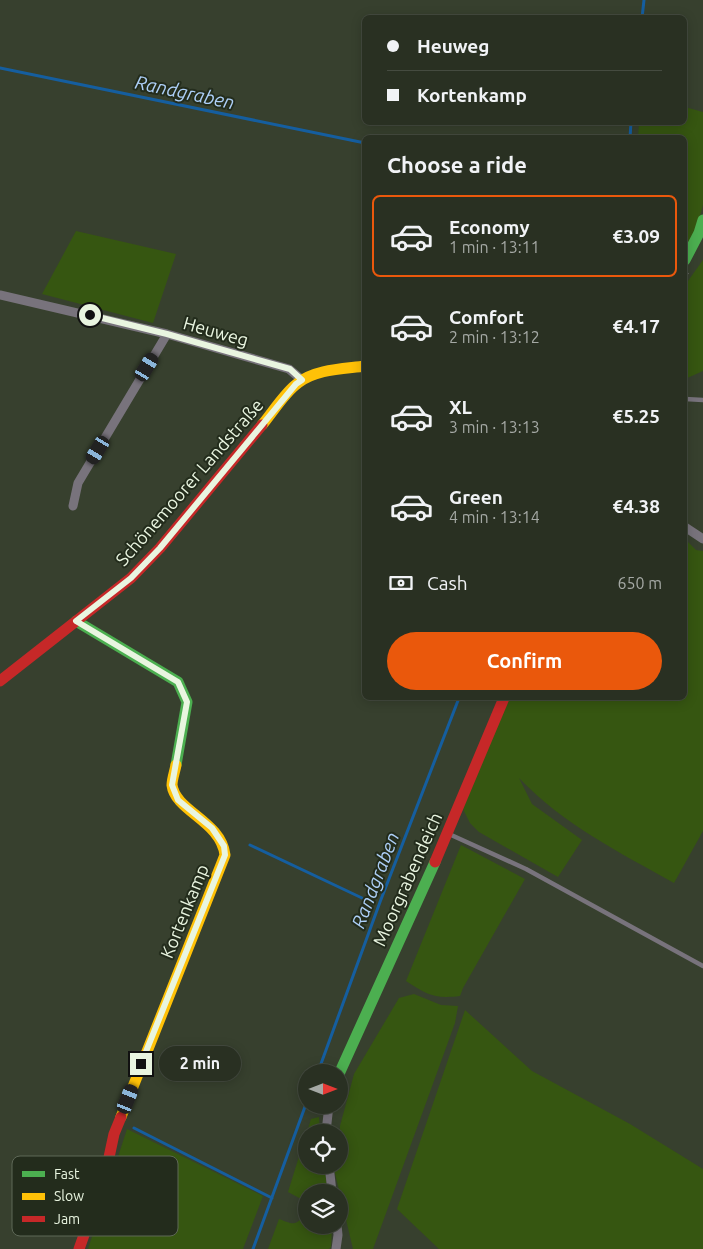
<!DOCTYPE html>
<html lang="en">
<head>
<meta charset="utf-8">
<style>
	:root { --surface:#293022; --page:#31382a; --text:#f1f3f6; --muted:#a5a9a5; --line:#454b40; --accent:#ea580c }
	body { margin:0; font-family:Ubuntu,sans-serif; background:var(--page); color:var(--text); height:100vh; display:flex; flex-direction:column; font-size:19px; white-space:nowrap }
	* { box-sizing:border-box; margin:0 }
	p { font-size:16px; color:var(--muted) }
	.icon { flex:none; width:28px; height:28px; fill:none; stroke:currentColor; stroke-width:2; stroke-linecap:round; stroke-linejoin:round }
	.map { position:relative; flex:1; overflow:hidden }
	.panel { position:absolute; left:362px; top:135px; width:325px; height:565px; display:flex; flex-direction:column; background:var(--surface); border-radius:8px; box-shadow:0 2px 12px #0003,0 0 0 1px var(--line) }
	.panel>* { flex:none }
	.hud { position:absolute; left:362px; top:15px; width:325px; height:110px; border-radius:8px; box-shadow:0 2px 12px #0003,0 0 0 1px var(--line); display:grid; align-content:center; height:110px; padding:0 25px; background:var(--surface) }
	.needle { width:32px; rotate:90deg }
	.controls { position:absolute; left:298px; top:1064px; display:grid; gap:10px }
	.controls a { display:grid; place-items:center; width:50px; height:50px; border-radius:50%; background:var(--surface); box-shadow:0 2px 12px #0003,0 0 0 1px var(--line); font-size:25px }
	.end { position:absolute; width:22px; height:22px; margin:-11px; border:6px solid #e9f5e0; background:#111; box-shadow:0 0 0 2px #111 }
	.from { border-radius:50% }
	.bubble { position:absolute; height:35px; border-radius:18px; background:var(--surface); box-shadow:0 2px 12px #0003,0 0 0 1px var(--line); font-size:16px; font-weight:700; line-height:35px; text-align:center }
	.car { position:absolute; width:15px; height:30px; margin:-15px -8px; border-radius:6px; box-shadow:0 0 4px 1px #0007; background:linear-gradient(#222 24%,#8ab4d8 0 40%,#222 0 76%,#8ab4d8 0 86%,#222 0) }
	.hud b { display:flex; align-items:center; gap:18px; height:48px; font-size:19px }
	.hud b+b { border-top:1px solid var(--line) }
	.hud i { width:12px; height:12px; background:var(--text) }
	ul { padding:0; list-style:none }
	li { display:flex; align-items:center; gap:15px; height:82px; margin:0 10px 8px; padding:0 15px; border:2px solid transparent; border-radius:8px }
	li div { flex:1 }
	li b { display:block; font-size:19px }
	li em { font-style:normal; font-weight:700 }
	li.on { border-color:var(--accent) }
	li>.icon { width:45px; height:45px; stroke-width:1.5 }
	h2 { padding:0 25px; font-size:22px; line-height:60px }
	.pay { display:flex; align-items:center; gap:12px; height:55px; padding:0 25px; font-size:19px }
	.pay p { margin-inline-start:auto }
	.button { display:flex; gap:10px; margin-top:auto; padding:10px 25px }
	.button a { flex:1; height:58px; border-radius:30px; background:var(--accent); color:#fff; font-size:20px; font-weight:700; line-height:58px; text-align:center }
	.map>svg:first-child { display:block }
</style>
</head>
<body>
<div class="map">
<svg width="703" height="1249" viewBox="0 0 703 1249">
	<rect width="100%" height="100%" fill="#37402e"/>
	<path fill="#365611" d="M685,107L703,112V205L696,232L685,248V138H638L639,123L685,122Z
		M76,231L176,254L153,323L42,294Z
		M703,260V371L685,379V285Z
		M685,539L696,550L703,551V831L674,883C619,852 564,825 519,778L532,804L582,840L558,877L479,832L470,823L463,809L508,698H685Z
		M461,845L525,879L463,988L460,996C434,999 428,995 406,981Z
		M414,994L441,1005L458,1006L455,1023L373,1249H353L334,1169L335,1165H339L340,1126L354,1074L399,998Z
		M465,1010L532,1071L630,1124L703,1169V1249H439L397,1209Z
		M319,1117L320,1132H307L311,1119Z
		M127,1129L263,1196L243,1249H88Z
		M306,1134V1165H324L328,1192H306V1225H332L331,1247L329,1249H268L279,1219C293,1224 295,1227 305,1214L303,1200L288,1192Z"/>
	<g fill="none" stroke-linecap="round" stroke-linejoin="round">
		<path stroke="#155e9f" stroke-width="3" d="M642,18L644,0
			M0,68L365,143
			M630,138L631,122
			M250,845L362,898
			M318,1072L380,902L459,698
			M134,1128L272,1198
			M253,1249L306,1104"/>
		<path stroke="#767575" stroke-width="2" stroke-dasharray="1 4" stroke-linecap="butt" d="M685,278L689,271"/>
		<path stroke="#78737c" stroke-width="4.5" d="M685,399L703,400
			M449,834L526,869L703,966"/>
		<path stroke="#78737c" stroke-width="9" d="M0,295L167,334L289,369L302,380
			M73,506L78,483L167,334
			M685,527L703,539
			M326,1132L329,1105
			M329,1165L332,1192
			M336,1249L338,1235L337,1225"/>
		<path stroke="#4caf50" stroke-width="11" d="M685,260L699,233L703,220
			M76,621L178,682L187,702L176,765
			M339,1074L435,862"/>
		<path stroke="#ffc107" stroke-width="11" d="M262,425C273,412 285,392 298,383C316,369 343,369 365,366
			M121,1117L225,855C221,821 175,811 172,785C172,779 175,771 176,765"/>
		<path stroke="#c62828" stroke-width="11" d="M0,681L131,578L160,548L262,425
			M435,862L504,698
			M79,1249L105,1176L114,1134L121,1117"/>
	</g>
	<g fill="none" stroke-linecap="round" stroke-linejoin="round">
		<path stroke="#e9f5e0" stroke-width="6" d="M90,315L167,334L290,369L302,380L296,384L160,548L131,578L76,621L178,682L187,702L172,785L178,800L212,828L224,846L225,855L141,1064"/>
	</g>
	<g text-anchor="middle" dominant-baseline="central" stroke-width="4" stroke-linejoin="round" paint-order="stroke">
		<g font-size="18" fill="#e9f5e0" stroke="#232c1c">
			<text transform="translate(216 331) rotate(16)">Heuweg</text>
			<text transform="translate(189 482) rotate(-49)">Schönemoorer Landstraße</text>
			<text transform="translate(407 879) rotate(-66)">Moorgrabendeich</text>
			<text transform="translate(184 911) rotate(-68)">Kortenkamp</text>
		</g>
		<g font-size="19" font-style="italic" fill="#adcff7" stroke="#232c1c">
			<text transform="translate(185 92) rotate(12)">Randgraben</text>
			<text transform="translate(375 880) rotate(-69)">Randgraben</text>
		</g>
	</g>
	<rect x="12" y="1156" width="166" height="80" rx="8" fill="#232c1c" stroke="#5e6857" stroke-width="1"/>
	<rect x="22" y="1171" width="23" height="6" fill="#4caf50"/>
	<rect x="22" y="1193" width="23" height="7" fill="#ffc107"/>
	<rect x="22" y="1216" width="23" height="6" fill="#c62828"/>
	<g font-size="14" fill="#e9f5e0">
		<text x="54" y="1179">Fast</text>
		<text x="54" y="1201">Slow</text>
		<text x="54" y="1224">Jam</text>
	</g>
</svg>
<div class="controls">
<a><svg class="needle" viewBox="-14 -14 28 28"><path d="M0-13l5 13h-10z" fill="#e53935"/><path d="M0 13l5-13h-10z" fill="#a5a9a5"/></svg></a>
<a><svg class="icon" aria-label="locate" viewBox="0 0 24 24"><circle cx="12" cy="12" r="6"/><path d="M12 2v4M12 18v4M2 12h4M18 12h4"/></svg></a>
<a><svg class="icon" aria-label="layers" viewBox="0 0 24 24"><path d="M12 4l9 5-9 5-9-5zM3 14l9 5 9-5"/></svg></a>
</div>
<i class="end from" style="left:90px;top:315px"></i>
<i class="end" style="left:141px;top:1064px"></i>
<div class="bubble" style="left:159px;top:1046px;width:82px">2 min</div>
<i class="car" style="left:147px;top:367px;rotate:31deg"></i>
<i class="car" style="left:98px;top:450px;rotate:211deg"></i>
<i class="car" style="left:128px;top:1099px;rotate:22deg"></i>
<div class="hud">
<b><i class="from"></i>Heuweg</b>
<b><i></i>Kortenkamp</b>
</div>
<section class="panel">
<h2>Choose a ride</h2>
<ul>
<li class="on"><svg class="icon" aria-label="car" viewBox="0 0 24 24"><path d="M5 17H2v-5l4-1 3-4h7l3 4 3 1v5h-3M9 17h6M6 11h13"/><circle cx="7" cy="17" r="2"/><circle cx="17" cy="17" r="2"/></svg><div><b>Economy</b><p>1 min · 13:11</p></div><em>€3.09</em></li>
<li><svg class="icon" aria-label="car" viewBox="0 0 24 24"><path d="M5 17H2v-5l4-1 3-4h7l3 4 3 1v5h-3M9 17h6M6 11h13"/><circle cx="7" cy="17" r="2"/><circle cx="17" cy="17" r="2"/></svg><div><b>Comfort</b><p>2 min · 13:12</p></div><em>€4.17</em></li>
<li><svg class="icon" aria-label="car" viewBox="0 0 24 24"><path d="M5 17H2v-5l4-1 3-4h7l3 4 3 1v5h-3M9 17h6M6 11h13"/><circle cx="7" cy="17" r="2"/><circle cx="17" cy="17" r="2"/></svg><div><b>XL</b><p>3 min · 13:13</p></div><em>€5.25</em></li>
<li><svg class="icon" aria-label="car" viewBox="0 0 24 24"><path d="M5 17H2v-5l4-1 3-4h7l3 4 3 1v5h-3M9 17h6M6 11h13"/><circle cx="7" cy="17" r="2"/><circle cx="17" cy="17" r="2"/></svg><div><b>Green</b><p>4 min · 13:14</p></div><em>€4.38</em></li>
</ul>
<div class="pay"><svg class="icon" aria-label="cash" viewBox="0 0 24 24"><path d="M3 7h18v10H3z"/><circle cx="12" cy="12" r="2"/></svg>Cash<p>650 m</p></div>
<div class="button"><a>Confirm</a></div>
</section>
</div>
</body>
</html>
